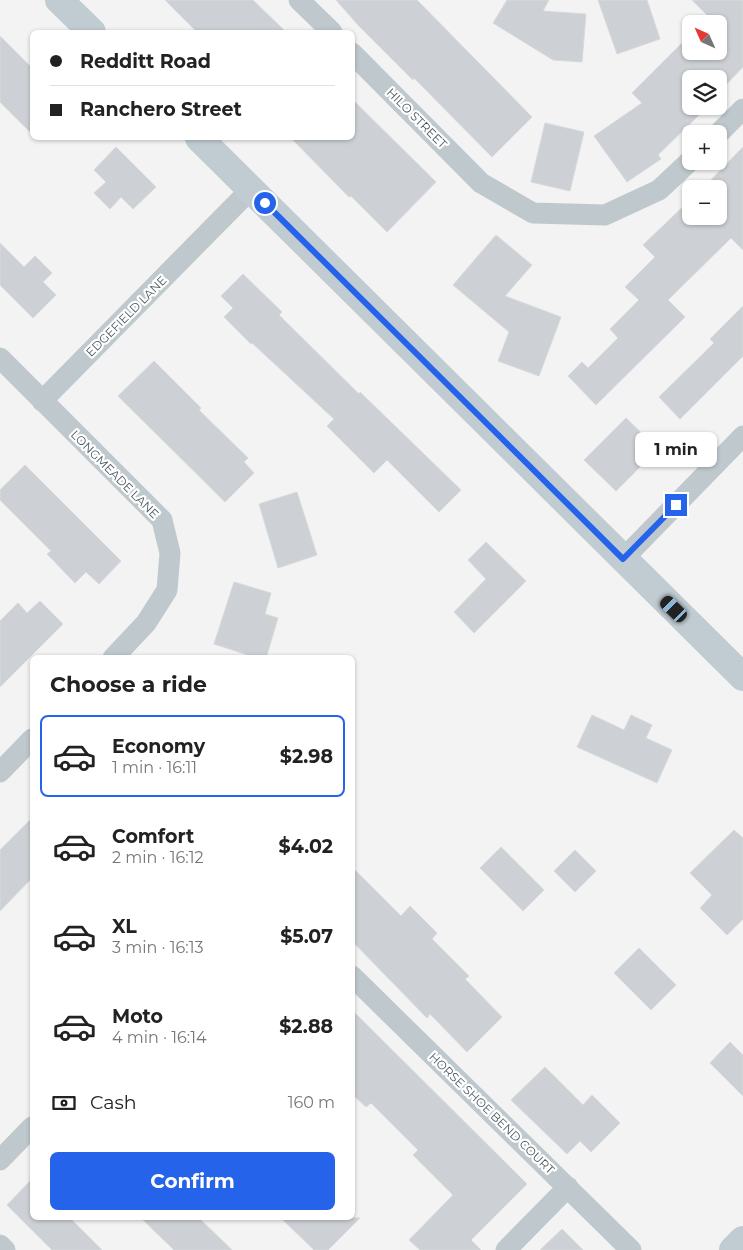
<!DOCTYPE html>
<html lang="en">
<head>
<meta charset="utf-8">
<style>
	:root { --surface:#fff; --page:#f2f2f2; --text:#222; --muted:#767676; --line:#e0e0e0; --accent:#2563eb }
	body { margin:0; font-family:Montserrat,sans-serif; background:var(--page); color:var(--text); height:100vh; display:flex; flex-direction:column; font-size:19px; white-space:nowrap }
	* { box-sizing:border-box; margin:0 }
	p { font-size:16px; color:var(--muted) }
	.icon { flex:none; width:28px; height:28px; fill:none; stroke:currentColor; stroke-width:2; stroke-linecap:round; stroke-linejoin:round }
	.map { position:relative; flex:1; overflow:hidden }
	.side { position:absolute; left:30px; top:655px; width:325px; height:565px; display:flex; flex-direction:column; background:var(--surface); border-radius:8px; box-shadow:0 1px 4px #0004 }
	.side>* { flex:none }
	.guide { position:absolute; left:30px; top:30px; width:325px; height:110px; border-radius:8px; box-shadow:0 1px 4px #0004; display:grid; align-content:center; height:110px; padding:0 20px; background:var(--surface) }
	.needle { width:32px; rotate:315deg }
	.fabs { position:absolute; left:682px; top:15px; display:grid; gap:10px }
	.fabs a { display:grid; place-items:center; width:45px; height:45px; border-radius:8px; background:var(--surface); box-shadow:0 1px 4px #0004; font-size:25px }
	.end { position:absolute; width:22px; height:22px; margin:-11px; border:6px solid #2563eb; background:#fff; box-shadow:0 0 0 2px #fff }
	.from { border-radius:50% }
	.bubble { position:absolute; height:35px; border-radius:8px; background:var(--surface); box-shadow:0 1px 4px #0004; font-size:16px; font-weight:700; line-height:35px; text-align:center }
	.car { position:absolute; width:15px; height:30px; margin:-15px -8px; border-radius:6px; box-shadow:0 0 4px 1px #0007; background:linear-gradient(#222 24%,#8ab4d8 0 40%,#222 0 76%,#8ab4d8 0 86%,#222 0) }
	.guide b { display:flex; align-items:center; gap:18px; height:48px; font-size:19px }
	.guide b+b { border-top:1px solid var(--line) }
	.guide i { width:12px; height:12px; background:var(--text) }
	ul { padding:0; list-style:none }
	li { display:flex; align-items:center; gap:15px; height:82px; margin:0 10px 8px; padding:0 10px; border:2px solid transparent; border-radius:8px }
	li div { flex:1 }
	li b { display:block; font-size:19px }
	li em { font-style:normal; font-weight:700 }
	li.on { border-color:var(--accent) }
	li>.icon { width:45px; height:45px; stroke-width:1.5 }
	h2 { padding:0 20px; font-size:22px; line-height:60px }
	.pay { display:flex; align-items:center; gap:12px; height:55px; padding:0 20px; font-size:19px }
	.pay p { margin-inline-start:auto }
	.primary-button { display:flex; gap:10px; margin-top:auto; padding:10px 20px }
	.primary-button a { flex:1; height:58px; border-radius:8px; background:var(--accent); color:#fff; font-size:20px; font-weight:700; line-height:58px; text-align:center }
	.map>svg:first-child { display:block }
</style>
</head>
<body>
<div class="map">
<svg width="743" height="1250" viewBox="0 0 743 1250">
	<rect width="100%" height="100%" fill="#f4f3f3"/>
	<path fill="#cdd0d4" stroke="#d7dadd" d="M165,0H253L286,32H197Z
		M336,0H417L532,117L492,157L414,78L413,80L358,25Z
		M507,0H549L543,11L586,14L582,62L553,60L493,23Z
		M598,0H647L660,39L617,54Z
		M692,0H743V67L719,92V79H691V106H704L701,109L703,111L658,155L661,159L627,182L594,136L642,103L632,93L691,34V51H719V24H702L709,17Z
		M0,36L32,68V134L0,102Z
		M352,99L436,182L387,232L351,196L349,197L291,138H352Z
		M545,123L584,132L570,191L531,182Z
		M116,147L156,187L133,209L121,197L110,209L94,193L106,182L94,170Z
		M743,147V250L731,238L668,300L685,317L596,405L568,376L582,362L588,368L618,338L610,329L639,300L625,287L655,257L643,245L691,199V216H719V189H702Z
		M496,235L532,265L505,296L561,317L539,376L498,361L509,332L453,285Z
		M0,243L24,267L35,256L52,273L43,282L56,295L33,318L0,285Z
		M243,274L282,312L279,315L359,394L360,392L461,490L439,512L387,460L374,473L327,426L334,419L252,343L251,344L224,317L233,308L221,296Z
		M743,306V356L680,419L659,397L714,343L710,339Z
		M154,361L201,408L199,410L248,458L244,462L254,473L225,502L118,396Z
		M626,418L658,449L616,491L584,460Z
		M25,465L121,561L99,584L86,572L75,583L47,554L51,551L0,500V490Z
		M297,492L317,555L278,568L259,504Z
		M486,542L526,581L474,633L454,612L486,579L468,560Z
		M234,582L271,593L265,614L278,618L266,658H257L214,644Z
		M40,601L63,624L0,687V621L18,603L27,613Z
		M592,715L624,730L631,715L652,725L646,738L672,750L657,783L577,747Z
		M32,818V878L0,911V850Z
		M734,830L743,838V919L727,935L700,908L712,895L690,873Z
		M501,847L544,890L523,911L480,868Z
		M575,850L596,871L575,892L554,871Z
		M352,867L401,916L410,906L437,933L432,939L469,976L465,979L502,1017L467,1052L430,1014L427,1018L352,941Z
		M639,948L676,985L651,1010L614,973Z
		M352,1010L527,1184L471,1240L481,1250H420L409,1240L453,1195L413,1155L418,1150L371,1103L366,1107L352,1094Z
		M730,1042L743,1055V1096L710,1063Z
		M545,1067L583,1105L592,1095L620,1123L591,1152L580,1141L567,1154L511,1100Z
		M32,1179V1218H70L102,1250H52L7,1205Z
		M141,1218H199L232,1250H174Z
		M281,1218H360L328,1250H314Z
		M562,1229L583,1250H540Z"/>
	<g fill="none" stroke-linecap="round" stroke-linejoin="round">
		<path stroke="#bfc9cd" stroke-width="21" d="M299,0L332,32
			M352,53L481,183L533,213L605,215L659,190L691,160
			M718,134L743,109
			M0,358L162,520L170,553L167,590L146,623L113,658
			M42,401L251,189
			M623,559L743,436
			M0,772L32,739
			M352,976L631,1250
			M0,1160L32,1127
			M0,1245L5,1250
			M506,1250L568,1187"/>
		<path stroke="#c0ccd2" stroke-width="28" d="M59,0L92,32
			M199,138L743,677
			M733,1250L743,1240"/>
	</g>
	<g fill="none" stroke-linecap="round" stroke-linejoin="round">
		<path stroke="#2563eb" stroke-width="6" d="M265,203L623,559L676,505"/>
	</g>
	<g text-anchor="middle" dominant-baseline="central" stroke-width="4.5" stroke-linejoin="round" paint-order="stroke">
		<g font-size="12" fill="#4b595e" stroke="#fff">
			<text transform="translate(417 118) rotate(45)">HILO STREET</text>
			<text transform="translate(126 316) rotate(-45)">EDGEFIELD LANE</text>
			<text transform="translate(115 474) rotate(45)">LONGMEADE LANE</text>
			<text transform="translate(492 1113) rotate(44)">HORSE SHOE BEND COURT</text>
		</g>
	</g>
</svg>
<div class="fabs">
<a><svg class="needle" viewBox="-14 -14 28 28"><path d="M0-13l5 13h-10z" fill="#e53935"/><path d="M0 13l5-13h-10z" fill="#767676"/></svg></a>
<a><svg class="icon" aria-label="layers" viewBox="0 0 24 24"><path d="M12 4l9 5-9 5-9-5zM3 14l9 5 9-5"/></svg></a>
<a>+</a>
<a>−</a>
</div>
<i class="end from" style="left:265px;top:203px"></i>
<i class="end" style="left:676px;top:505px"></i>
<div class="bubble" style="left:635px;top:432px;width:82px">1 min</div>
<i class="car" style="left:674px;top:609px;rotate:314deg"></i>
<div class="guide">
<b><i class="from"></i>Redditt Road</b>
<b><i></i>Ranchero Street</b>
</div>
<section class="side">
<h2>Choose a ride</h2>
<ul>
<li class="on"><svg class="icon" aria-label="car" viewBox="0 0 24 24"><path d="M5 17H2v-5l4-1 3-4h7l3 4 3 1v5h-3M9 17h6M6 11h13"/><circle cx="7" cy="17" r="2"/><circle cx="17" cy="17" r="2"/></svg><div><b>Economy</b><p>1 min · 16:11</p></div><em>$2.98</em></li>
<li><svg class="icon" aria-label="car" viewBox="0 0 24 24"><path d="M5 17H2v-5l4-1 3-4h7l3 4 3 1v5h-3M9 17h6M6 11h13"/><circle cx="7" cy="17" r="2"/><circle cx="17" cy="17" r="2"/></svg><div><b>Comfort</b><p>2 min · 16:12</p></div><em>$4.02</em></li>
<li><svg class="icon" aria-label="car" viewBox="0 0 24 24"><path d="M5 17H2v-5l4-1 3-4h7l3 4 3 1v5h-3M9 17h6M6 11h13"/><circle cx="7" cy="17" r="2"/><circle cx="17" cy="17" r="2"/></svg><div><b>XL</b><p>3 min · 16:13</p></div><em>$5.07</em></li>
<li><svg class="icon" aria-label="car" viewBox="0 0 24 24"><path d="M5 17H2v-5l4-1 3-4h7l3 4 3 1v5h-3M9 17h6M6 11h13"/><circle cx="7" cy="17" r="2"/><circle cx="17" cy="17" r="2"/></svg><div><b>Moto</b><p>4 min · 16:14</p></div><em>$2.88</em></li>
</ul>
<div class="pay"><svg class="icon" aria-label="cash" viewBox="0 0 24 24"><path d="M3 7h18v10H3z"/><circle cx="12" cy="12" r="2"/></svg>Cash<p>160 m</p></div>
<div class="primary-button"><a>Confirm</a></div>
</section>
</div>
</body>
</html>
